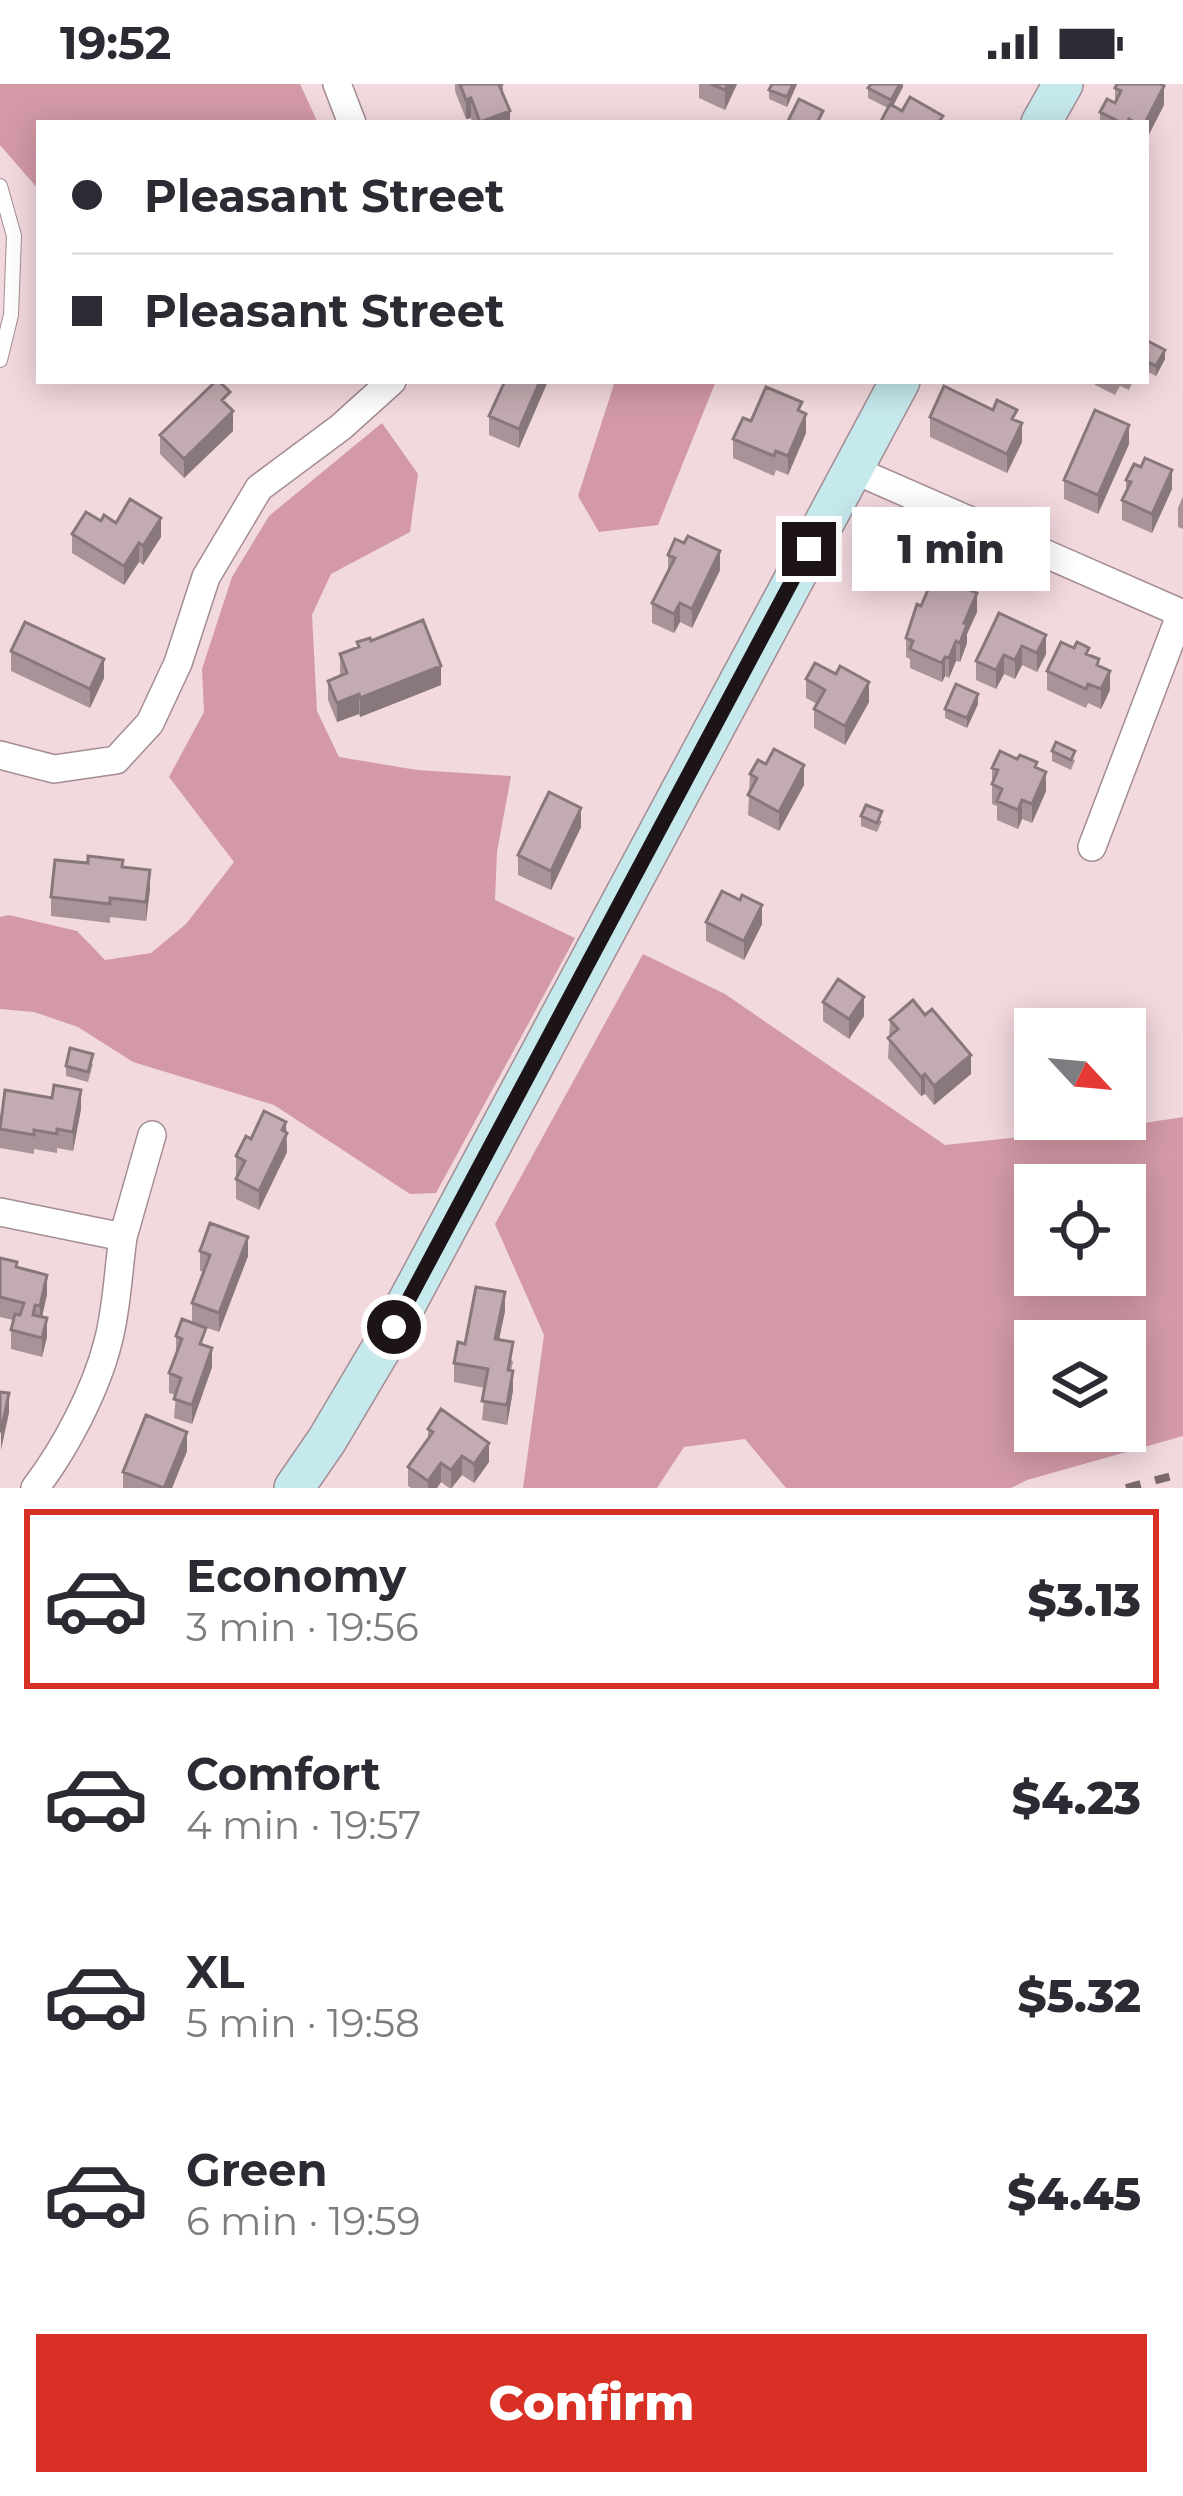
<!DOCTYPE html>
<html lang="en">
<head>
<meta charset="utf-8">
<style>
	:root { --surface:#fff; --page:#f2f2f3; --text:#2b2b33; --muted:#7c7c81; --line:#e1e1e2; --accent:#d93025 }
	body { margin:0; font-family:Montserrat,sans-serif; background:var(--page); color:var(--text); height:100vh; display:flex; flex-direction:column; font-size:45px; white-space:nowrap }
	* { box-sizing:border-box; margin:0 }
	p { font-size:39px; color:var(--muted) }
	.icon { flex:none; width:66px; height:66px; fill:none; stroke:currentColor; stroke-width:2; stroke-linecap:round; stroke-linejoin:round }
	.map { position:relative; height:1404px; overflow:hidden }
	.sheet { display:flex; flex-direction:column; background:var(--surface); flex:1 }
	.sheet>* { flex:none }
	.banner { position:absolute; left:36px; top:36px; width:1113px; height:264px; border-radius:0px; box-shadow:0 6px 30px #0003; display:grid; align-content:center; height:264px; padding:0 36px; background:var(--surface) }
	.needle { width:78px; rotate:116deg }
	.controls { position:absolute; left:1014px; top:924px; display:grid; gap:24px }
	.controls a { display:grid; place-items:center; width:132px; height:132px; border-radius:0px; background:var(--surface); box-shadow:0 6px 30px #0003; font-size:60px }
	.end { position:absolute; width:54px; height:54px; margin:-27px; border:15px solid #1c1416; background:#fff; box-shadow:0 0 0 6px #fff }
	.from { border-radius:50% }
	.bubble { position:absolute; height:84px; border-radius:0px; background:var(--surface); box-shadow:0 6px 30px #0003; font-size:39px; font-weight:800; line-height:84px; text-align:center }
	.banner b { display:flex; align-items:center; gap:42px; height:114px; font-size:45px }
	.banner b+b { border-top:3px solid var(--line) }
	.banner i { width:30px; height:30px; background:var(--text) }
	ul { padding:21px 0 0; list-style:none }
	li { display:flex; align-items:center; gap:36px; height:180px; margin:0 24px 18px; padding:0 12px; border:6px solid transparent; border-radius:0px }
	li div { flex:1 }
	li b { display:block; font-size:45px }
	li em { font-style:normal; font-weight:800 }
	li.active { border-color:var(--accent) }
	li>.icon { width:108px; height:108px; stroke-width:1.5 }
	.primary-button { display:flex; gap:24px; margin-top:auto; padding:24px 36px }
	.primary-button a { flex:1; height:138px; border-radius:0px; background:var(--accent); color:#fff; font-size:48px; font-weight:800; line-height:138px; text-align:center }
	.status { display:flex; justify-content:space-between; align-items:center; height:84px; padding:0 60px; background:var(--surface); direction:ltr }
	.status svg { height:33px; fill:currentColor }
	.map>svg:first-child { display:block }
</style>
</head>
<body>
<div class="status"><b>19:52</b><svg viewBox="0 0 49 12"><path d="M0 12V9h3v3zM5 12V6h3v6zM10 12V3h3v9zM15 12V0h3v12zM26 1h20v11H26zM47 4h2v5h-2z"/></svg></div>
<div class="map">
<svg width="1183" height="1404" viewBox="0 0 1183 1404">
	<rect width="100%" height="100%" fill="#f2d9de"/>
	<path fill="#d399a7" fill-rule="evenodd" d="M0,0H300L318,39H39V106L0,61Z
		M615,297H716L658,441L599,448L578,412Z
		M382,339L418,390L410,448L331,490L312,531L317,627L339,673L417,686L511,692L497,768L495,816L575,854L436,1109L410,1110L274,1021L133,978L78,943L34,928L0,925V833L9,831L77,847L105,876L151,869L186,840L234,778L169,693L204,628L202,585L232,493L269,432Z
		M643,870L725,910L945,1061L1125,1042L1183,1033V1352L1027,1396L1011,1404H786L745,1355L684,1363L657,1404H523L544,1251L495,1140ZM1035,1101H1125V1191H1035ZM1035,1257H1125V1347H1035Z"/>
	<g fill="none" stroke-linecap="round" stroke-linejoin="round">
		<defs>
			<path id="lane" d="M0,102L14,152L11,231L0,276"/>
			<path id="street" d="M337,0L352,39
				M852,385L1183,530
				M0,671L54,685L116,676L150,639L178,579L206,493L259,404L341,343L392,297
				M1092,763L1181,529
				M0,1128L123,1153C118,1188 117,1225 108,1258C96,1306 65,1365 35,1404
				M123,1153L152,1051"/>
			<path id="secondary" d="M1041,39L1063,0
				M294,1404L327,1356L394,1243L900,297"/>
		</defs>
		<use href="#lane" stroke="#a48d92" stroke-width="16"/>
		<use href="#street" stroke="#a48d92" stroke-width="30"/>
		<use href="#secondary" stroke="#a48d92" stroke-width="42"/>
		<use href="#lane" stroke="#fff" stroke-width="14"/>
		<use href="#street" stroke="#fff" stroke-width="27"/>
		<use href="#secondary" stroke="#c6e9ee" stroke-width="39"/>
		<path stroke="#79696d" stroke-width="8" stroke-dasharray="15 15" stroke-linecap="butt" d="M1126,1404L1183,1389"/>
	</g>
	<path fill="#a89498" d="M455,0H503V11L510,39H473L471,34L466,35L455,7Z
		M699,0H737L725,26L699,14Z
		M797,0L787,23L769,15V6Z
		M903,0L893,22L902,27L943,39L888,24L868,14V4Z
		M1115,4L1164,21L1146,56V39H1100V28L1115,18Z
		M1146,256L1165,275L1156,292L1146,287Z
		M502,297H548L519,364L489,351V332L502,303Z
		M1095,297H1133L1129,306L1120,302L1115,311L1095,301Z
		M230,324L233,347L184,394L160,370V351Z
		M993,326L1017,337L1022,358L1007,389L930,353V333Z
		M802,328L806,349L788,391L776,386L774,392L733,374V355L751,337Z
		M1129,360L1098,430L1064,415V396Z
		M1126,396L1172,405L1152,449L1122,436V416L1126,407Z
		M1183,412V445L1178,443V424Z
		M101,437L116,439L161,453L143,481L139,478L124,501L72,469V450Z
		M684,459L720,486L692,544L680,538L674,549L652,539V519L668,488V471Z
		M921,522L977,528L967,550V559L960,578L956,577L949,594L945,592L942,598L910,584V575L906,573V554Z
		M999,529L1046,570L1037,588L1022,581L1015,595L1004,590L996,605L976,596V577Z
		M371,557L441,601L360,633L359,630L337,638L328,616V597L340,592V570L357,563V558Z
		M11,567L104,594L90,624L11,587Z
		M1089,571L1099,582L1110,606L1101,625L1088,619L1086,624L1047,606V587Z
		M836,590L869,618L845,661L814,644V625L817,620L806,614V595Z
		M978,620L967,644L945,634V625Z
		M1052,667L1075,676L1071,686L1052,677Z
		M992,684H1037L1046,707L1032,739L1022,735L1018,745L997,736V722L992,720Z
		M750,690L804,701L779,747L748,731Z
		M861,732L882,737L877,748L861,742Z
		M581,743L551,806L518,791V771Z
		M123,783L150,805L146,837L110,833V839L51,832V813Z
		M706,838L762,840L744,876L706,857Z
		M823,918L864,932L849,955L823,937Z
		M890,936L971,990L934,1021L925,1010L921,1012L888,974Z
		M1125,959L1129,974H1138V1018H1125Z
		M93,980L88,998L66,992V982Z
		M81,1025L73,1067L57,1064V1069L34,1065V1070L0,1064V1038Z
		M286,1048L287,1068L259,1126L236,1115V1072L251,1055Z
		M200,1167L248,1172L219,1248L192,1239V1219L204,1188L200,1187Z
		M0,1174L17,1183L47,1210L42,1233L47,1253L42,1273L11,1265V1246L13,1236L0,1233Z
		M505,1227L499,1256L513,1278L511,1286L513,1306L507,1341L482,1336L485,1304L454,1298V1279L465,1260Z
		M176,1252L206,1262L212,1283L192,1340L174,1334L176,1311L169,1309V1289L176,1271Z
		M428,1345L489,1378L474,1399L462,1391L452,1404H449L441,1398L437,1404H411L408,1402V1383L428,1355Z
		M187,1367L172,1404H123V1388Z"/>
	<path fill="#88787c" d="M728,0H737L725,26V6Z
		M793,0H797L787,23V13Z
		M900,0H903V3L891,26V16Z
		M1164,2V21L1146,56V39Z
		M471,14V34L466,35V16Z
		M510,27V39H480Z
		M1165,266V275L1156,292V282Z
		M540,297H548L519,364V345Z
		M233,327V347L184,394V375Z
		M806,330V349L788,391V372Z
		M1022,339V358L1007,389V370Z
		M1129,341V360L1098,430V411Z
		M1172,386V405L1152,449V430Z
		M161,434V453L143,481V462Z
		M139,459V478L124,501V482Z
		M720,467V486L692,544V525Z
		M977,509V528L967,550V559L960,578V559L964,539Z
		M680,519V538L674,549V530Z
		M1046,551V570L1037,588V569Z
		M956,557V577L949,594V574Z
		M1022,562V581L1015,595V576Z
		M1004,571V590L996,605V586Z
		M945,573V592L942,598V579Z
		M104,575V594L90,624V605Z
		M441,582V601L360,633V614Z
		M1110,587V606L1101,625V605Z
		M869,598V618L845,661V642Z
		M359,610V630L337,638V619Z
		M978,610V620L967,644V634Z
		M804,681V701L779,747V728Z
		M1046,688V707L1032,739V720Z
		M1022,716V735L1018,745V726Z
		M581,724V743L551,806V787Z
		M150,786V805L146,837V818Z
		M762,821V840L744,876V857Z
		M864,913V932L849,955V935Z
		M971,971V990L934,1021V1002Z
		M925,990V1010L921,1012V993Z
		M81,1006V1025L73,1067V1048Z
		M286,1038L287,1068L259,1126V1107Z
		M248,1153V1172L219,1248V1229Z
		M47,1191V1210L40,1242V1222Z
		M505,1208V1227L495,1274V1255Z
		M47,1234V1253L42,1273V1254Z
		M212,1264V1283L192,1340V1321Z
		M513,1287V1306L507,1341V1321Z
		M9,1309V1329L1,1366V1347Z
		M187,1348V1367L172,1404H164Z
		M489,1359V1378L474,1399V1380Z
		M462,1372V1391L451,1404V1386Z
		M441,1379V1398L437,1404H428V1397Z"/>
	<path fill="#c3acb1" stroke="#88787c" stroke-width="3" d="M460,0H503L499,1L510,27L480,38L471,14L466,16Z
		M711,0H728L725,6Z
		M772,0H793L787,13L769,6Z
		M871,0H900L891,16L868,4Z
		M1117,0H1160L1164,2L1145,39H1136L1129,35L1127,39H1122L1100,28L1107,15L1115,19L1121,7L1115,4Z
		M910,13L943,32L938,39H880L890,20L902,27Z
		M799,15L823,27L817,39L788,37Z
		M1146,256L1165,266L1156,282L1146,277Z
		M216,297H219L230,308L222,316L233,327L184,375L160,351Z
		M505,297H540L519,345L489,332Z
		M944,302L993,326L997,316L1017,326L1012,335L1022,339L1007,370L930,333Z
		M766,303L802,318L798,326L806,330L788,372L776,367L774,372L733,355L743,334L751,337Z
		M1095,326L1129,341L1098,411L1064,396Z
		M1145,374L1172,386L1152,430L1122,416L1131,398L1126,396L1134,380L1141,383Z
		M130,415L161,434L143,462L139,459L124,482L72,450L86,428L101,437L104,431L116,439Z
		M688,452L720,467L692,525L680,519L674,530L652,519L675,474L668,471L675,455L684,459Z
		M939,493L977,509L964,539L967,540L960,559L956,557L949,574L945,573L942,579L910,565L913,557L906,554L917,520L921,522L931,499L936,501Z
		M999,529L1046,551L1037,569L1022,562L1015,576L1004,571L996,586L976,577Z
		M423,536L441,582L360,614L359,610L337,619L328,597L347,589L340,570L359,563L357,558L370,554L371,557Z
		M25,538L104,575L90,605L11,567Z
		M1061,558L1074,564L1077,558L1089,564L1086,570L1099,575L1097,581L1110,587L1101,605L1088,600L1086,605L1047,587Z
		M815,579L836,590L840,582L869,598L845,642L814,625L825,606L806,595Z
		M956,600L978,610L967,634L945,625Z
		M1056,658L1075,667L1071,676L1052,667Z
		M774,665L804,681L779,728L748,711L757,694L750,690L758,676L766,680Z
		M1000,667L1017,675L1020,671L1037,678L1035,683L1046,688L1032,720L1022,716L1018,726L997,717L1002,705L992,700L998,686L992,684Z
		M549,708L581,724L551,787L518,771Z
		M866,721L882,727L877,739L861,732Z
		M88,772L123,776L122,783L150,786L146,818L110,814V820L51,813L55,776L88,779Z
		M722,807L740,816L742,811L762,821L744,857L706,838Z
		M838,895L864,913L849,935L823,918Z
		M913,916L925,931L932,925L971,971L934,1002L925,990L921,993L888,954L898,945L890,936Z
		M1125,959H1128L1129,974H1138V998L1125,999Z
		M70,964L93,970L88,988L66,982Z
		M54,1001L81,1006L73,1048L57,1045V1050L34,1046V1051L0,1045L5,1006L52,1014Z
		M264,1027L286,1038L282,1046L287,1049L259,1107L236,1095L245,1077L236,1072L246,1052L251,1055Z
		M210,1139L248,1153L219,1229L192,1219L210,1171L200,1167Z
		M0,1174L17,1178L16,1183L47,1191L40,1222L35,1221L33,1231L47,1234L42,1254L11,1246L15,1230L20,1231L24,1219L0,1213Z
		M476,1203L505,1208L495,1255L513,1258L508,1286L513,1287L507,1321L482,1317L488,1285L454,1279L458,1258L465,1260Z
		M182,1235L206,1244L200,1260L212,1264L192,1321L174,1315L181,1294L169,1289L182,1255L176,1252Z
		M0,1308L9,1309L1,1347L0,1346Z
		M441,1325L489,1359L474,1380L462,1372L451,1386L441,1379L428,1397L408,1383L433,1348L428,1345Z
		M146,1331L187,1348L164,1404L123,1388Z"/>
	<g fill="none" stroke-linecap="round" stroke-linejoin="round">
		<path stroke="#1c1416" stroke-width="15" d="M394,1243L809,465"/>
	</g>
</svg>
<div class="controls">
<a><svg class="needle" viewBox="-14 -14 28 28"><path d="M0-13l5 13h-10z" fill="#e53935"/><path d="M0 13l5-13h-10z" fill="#7c7c81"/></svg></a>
<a><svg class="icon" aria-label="locate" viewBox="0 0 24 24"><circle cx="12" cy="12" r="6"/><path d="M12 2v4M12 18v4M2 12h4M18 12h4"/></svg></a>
<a><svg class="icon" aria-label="layers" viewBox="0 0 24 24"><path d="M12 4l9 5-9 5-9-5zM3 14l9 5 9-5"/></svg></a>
</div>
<i class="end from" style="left:394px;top:1243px"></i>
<i class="end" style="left:809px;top:465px"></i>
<div class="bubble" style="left:852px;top:423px;width:198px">1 min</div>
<div class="banner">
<b><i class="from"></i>Pleasant Street</b>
<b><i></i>Pleasant Street</b>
</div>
</div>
<section class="sheet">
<ul>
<li class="active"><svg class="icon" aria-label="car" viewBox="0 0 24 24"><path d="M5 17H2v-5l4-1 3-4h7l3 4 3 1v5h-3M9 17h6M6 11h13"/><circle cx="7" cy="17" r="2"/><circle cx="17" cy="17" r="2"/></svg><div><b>Economy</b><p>3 min · 19:56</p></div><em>$3.13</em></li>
<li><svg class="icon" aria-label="car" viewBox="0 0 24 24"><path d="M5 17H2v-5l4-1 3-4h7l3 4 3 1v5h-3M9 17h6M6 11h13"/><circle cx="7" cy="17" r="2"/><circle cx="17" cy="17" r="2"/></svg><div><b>Comfort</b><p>4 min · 19:57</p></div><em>$4.23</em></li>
<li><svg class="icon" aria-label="car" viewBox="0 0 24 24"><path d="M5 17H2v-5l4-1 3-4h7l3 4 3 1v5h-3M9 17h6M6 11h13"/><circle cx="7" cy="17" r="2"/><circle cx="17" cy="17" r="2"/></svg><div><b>XL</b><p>5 min · 19:58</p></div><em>$5.32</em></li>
<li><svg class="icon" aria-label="car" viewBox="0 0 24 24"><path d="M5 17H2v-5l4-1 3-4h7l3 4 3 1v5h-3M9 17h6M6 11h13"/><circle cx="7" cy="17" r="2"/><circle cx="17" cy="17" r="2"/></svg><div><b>Green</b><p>6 min · 19:59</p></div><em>$4.45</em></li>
</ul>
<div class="primary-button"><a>Confirm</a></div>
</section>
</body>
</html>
